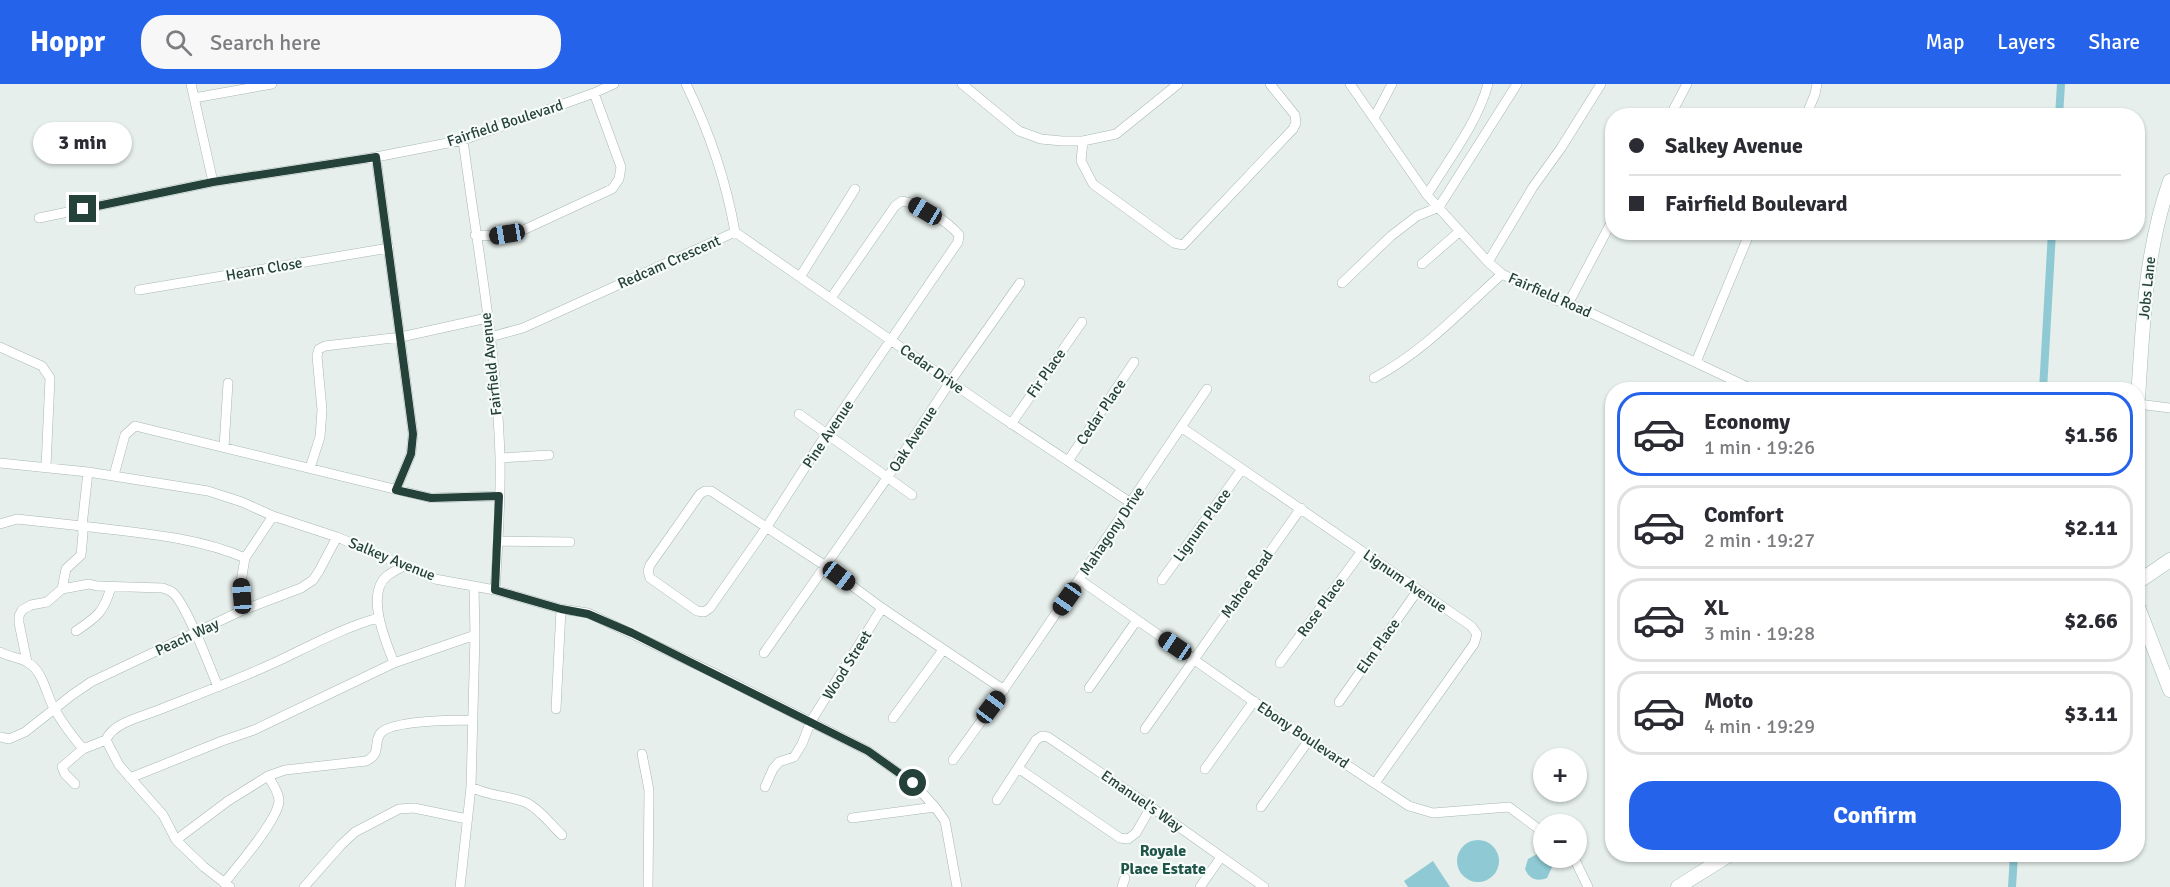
<!DOCTYPE html>
<html lang="en">
<head>
<meta charset="utf-8">
<style>
	:root { --surface:#fff; --page:#f7f7f7; --text:#2b2b33; --muted:#7c7c81; --line:#e1e1e2; --accent:#2563eb }
	body { margin:0; font-family:Signika,sans-serif; background:var(--page); color:var(--text); height:100vh; display:flex; flex-direction:column; font-size:22px; white-space:nowrap }
	* { box-sizing:border-box; margin:0 }
	p { font-size:20px; color:var(--muted) }
	.icon { flex:none; width:33px; height:33px; fill:none; stroke:currentColor; stroke-width:2; stroke-linecap:round; stroke-linejoin:round }
	.map { position:relative; flex:1; overflow:hidden }
	.details { position:absolute; left:1605px; top:298px; width:540px; height:480px; display:flex; flex-direction:column; background:var(--surface); border-radius:24px; box-shadow:0 2px 4px #0004 }
	.details>* { flex:none }
	.top-card { position:absolute; left:1605px; top:24px; width:540px; height:132px; border-radius:24px; box-shadow:0 2px 4px #0004; display:grid; align-content:center; height:132px; padding:0 24px; background:var(--surface) }
	.fabs { position:absolute; left:1533px; top:664px; display:grid; gap:12px }
	.fabs a { display:grid; place-items:center; width:54px; height:54px; border-radius:50%; background:var(--surface); box-shadow:0 2px 4px #0004; font-size:30px }
	.end { position:absolute; width:27px; height:27px; margin:-14px; border:8px solid #24423a; background:#fff; box-shadow:0 0 0 3px #fff }
	.from { border-radius:50% }
	.bubble { position:absolute; height:42px; border-radius:21px; background:var(--surface); box-shadow:0 2px 4px #0004; font-size:20px; font-weight:700; line-height:42px; text-align:center }
	.car { position:absolute; width:18px; height:36px; margin:-18px -9px; border-radius:8px; box-shadow:0 0 4px 2px #0007; background:linear-gradient(#222 24%,#8ab4d8 0 40%,#222 0 76%,#8ab4d8 0 86%,#222 0) }
	.top-card b { display:flex; align-items:center; gap:21px; height:57px; font-size:22px }
	.top-card b+b { border-top:2px solid var(--line) }
	.top-card i { width:15px; height:15px; background:var(--text) }
	ul { padding:10px 0 0; list-style:none }
	li { display:flex; align-items:center; gap:18px; height:84px; margin:0 12px 9px; padding:0 12px; border:3px solid var(--line); border-radius:24px }
	li div { flex:1 }
	li b { display:block; font-size:22px }
	li em { font-style:normal; font-weight:700 }
	li.active { border-color:var(--accent) }
	li>.icon { width:54px; height:54px; stroke-width:1.5 }
	.button { display:flex; gap:12px; margin-top:auto; padding:12px 24px }
	.button a { flex:1; height:69px; border-radius:24px; background:var(--accent); color:#fff; font-size:24px; font-weight:700; line-height:69px; text-align:center }
	header { display:flex; align-items:center; gap:36px; box-sizing:border-box; height:84px; padding:0 30px; background:var(--accent); color:#fff }
	header strong { font-size:28px }
	nav { display:flex; gap:33px; margin-inline-start:auto; font-size:21px }
	.search { width:420px; height:54px; background:var(--page); display:flex; align-items:center; gap:15px; box-sizing:border-box; padding:0 21px; border-radius:24px; color:var(--muted); font-size:22px }
	.map>svg:first-child { display:block }
</style>
</head>
<body>
<header>
<strong>Hoppr</strong>
<div class="search"><svg class="icon" aria-label="search" viewBox="0 0 24 24"><circle cx="10" cy="10" r="6"/><path d="M15 15l6 6"/></svg>Search here</div>
<nav><a>Map</a><a>Layers</a><a>Share</a></nav>
</header>
<div class="map">
<svg width="2170" height="803" viewBox="0 0 2170 803">
	<rect width="100%" height="100%" fill="#e6efeb"/>
	<path fill="#8ec9d4" d="M1457 777a21 21 0 1 1 42 0a21 21 0 1 1-42 0Z
		M1539,769L1543,770L1544,774H1549L1552,783L1547,794C1537,798 1529,795 1525,785L1528,775Z
		M1433,777L1450,803H1408L1404,797Z"/>
	<g fill="none" stroke-linecap="round" stroke-linejoin="round">
		<path stroke="#8ec9d4" stroke-width="8" d="M2059,32L2061,0
			M2043,306L2052,148
			M2012,803L2014,771"/>
		<defs>
			<path id="street" d="M191,0L213,98
				M686,0C709,47 726,96 735,148
				M962,0L1019,47L1041,55L1062,57H1083L1116,50L1178,0
				M1350,0L1427,111L1488,178L1502,190L1551,214L1593,230L1754,306
				M194,14L272,0
				M1670,32L1687,0
				M1806,32L1815,10L1817,0
				M1374,34L1392,0
				M463,56C477,161 497,268 500,374C501,417 498,462 495,506
				M1083,57L1081,77L1093,100L1174,159L1183,161L1293,45L1296,39L1295,31L1270,0
				M376,73L413,350L411,370L396,406
				M1427,111C1448,76 1477,40 1488,0
				M39,134L213,98L376,73L463,56L594,9L614,0
				M735,148L997,330L1131,419
				M475,151L495,152L519,148L612,105L619,95L621,83L594,9
				M1488,178L1533,103L1561,64L1601,0
				M1422,180L1460,147
				M800,193L855,105
				M1342,199L1391,152L1417,132L1439,123L1517,0
				M139,206L389,164
				M831,214L895,122L902,117C918,119 949,138 959,151L958,158L827,349L766,444L710,524L704,528L697,527L650,494L648,487L650,481L700,410L705,407H711L824,481L882,524L1004,606
				M1568,220L1612,137
				M490,253L523,244L735,148
				M0,263L42,282L50,294L46,383
				M1696,278L1750,148
				M1374,294C1423,268 1462,226 1502,190
				M2138,320L2170,324
				M799,330L912,411
				M1011,340L1082,238
				M1181,343L1471,542L1477,550L1474,560L1375,699
				M224,363L228,299
				M500,374L549,371
				M1068,377L1134,278
				M0,379L88,388L208,407L242,418L273,432L337,453L435,495L495,506L561,525L588,529L712,588L868,667L913,699L935,723L945,737L957,803
				M310,384L320,353L322,326L317,272L319,265L325,262L401,253L487,234
				M114,391L125,351L135,342L431,414L499,412
				M0,440L17,435L82,442L88,388
				M498,457L570,458
				M1080,496L1309,656L1409,722L1433,729L1509,723L1544,749
				M1162,496L1242,385
				M62,505L66,485L81,471L83,450L82,442C136,449 195,452 245,474
				M243,526L241,498L245,474L273,432
				M76,547C97,533 104,528 111,503
				M0,568C9,573 18,573 27,578C44,587 46,612 55,626C63,640 73,653 83,665
				M764,569L887,394L950,298L1020,199
				M27,578L19,539V532L22,526L31,521L47,518L62,505L89,500L97,502L163,504C165,505 171,507 172,508C186,519 210,583 218,603
				M394,579C386,558 365,510 387,492C392,488 398,485 404,482
				M1280,579L1362,467
				M1089,604L1137,536
				M1339,618L1418,506
				M556,625L561,525
				M893,634L943,566
				M1145,645L1301,424
				M0,653L9,655L25,648L72,611L91,598L243,526L301,504L313,496L319,487L337,453
				M642,670L649,706L648,803
				M953,676C1042,555 1122,429 1207,305
				M1018,684L1120,754L1128,755L1136,749L1151,723
				M1205,685L1254,617
				M130,694L222,657L254,646L394,579L475,551
				M75,700L65,690L62,683L83,665L106,656
				M471,703C490,713 509,711 527,719C542,727 550,740 562,751
				M765,703L773,685L779,678L794,673L802,660L811,637L882,524
				M997,716L1036,656L1042,652L1048,653L1151,723L1264,803
				M1261,723L1309,656
				M852,734L935,723
				M176,756L228,717L268,692L285,686L366,677C382,669 373,661 380,650C389,636 457,636 473,636
				M1574,774L1588,803
				M224,799C237,783 278,736 279,717C279,708 272,699 268,692
				M230,803L204,783L176,756L163,731L119,681L106,656C113,639 140,633 156,627C196,611 237,596 276,578C310,562 342,544 378,534
				M304,803L341,761L355,748L399,725L414,724L467,735
				M460,803L471,703L475,551L474,503
				M1122,803L1125,794
				M1200,803L1221,773"/>
			<path id="secondary" d="M2138,314C2143,240 2145,167 2170,97
				M2138,498L2170,476
				M2138,523L2170,606
				M1678,803L1729,771"/>
		</defs>
		<use href="#street" stroke="#a8b8b2" stroke-width="10"/>
		<use href="#secondary" stroke="#a4bbb3" stroke-width="15"/>
		<use href="#street" stroke="#fff" stroke-width="9"/>
		<use href="#secondary" stroke="#fff" stroke-width="14"/>
	</g>
	<g fill="none" stroke-linecap="round" stroke-linejoin="round">
		<path stroke="#24423a" stroke-width="8" d="M83,125L213,98L376,73L413,350L411,370L396,406L431,414L499,412L495,506L561,525L588,530L632,549L868,667L913,699"/>
	</g>
	<g text-anchor="middle" dominant-baseline="central" stroke-width="4.5" stroke-linejoin="round" paint-order="stroke">
		<g font-size="15" fill="#24423a" stroke="#f7fbf9">
			<text transform="translate(505 39) rotate(-18)">Fairfield Boulevard</text>
			<text transform="translate(669 178) rotate(-24)">Redcam Crescent</text>
			<text transform="translate(264 185) rotate(-10)">Hearn Close</text>
			<text transform="translate(2147 204) rotate(-84)">Jobs Lane</text>
			<text transform="translate(1550 211) rotate(24)">Fairfield Road</text>
			<text transform="translate(491 280) rotate(-96)">Fairfield Avenue</text>
			<text transform="translate(932 285) rotate(35)">Cedar Drive</text>
			<text transform="translate(1046 289) rotate(-55)">Fir Place</text>
			<text transform="translate(1101 328) rotate(-56)">Cedar Place</text>
			<text transform="translate(828 350) rotate(-56)">Pine Avenue</text>
			<text transform="translate(913 355) rotate(-57)">Oak Avenue</text>
			<text transform="translate(1202 441) rotate(-54)">Lignum Place</text>
			<text transform="translate(1112 447) rotate(-56)">Mahagony Drive</text>
			<text transform="translate(392 475) rotate(22)">Salkey Avenue</text>
			<text transform="translate(1405 497) rotate(35)">Lignum Avenue</text>
			<text transform="translate(1247 500) rotate(-55)">Mahoe Road</text>
			<text transform="translate(1321 523) rotate(-54)">Rose Place</text>
			<text transform="translate(187 553) rotate(-25)">Peach Way</text>
			<text transform="translate(1378 562) rotate(-55)">Elm Place</text>
			<text transform="translate(847 581) rotate(-58)">Wood Street</text>
			<text transform="translate(1303 651) rotate(34)">Ebony Boulevard</text>
			<text transform="translate(1142 717) rotate(35)">Emanuel's Way</text>
		</g>
		<g font-size="16" font-weight="bold" fill="#1f5548" stroke="#f7fbf9">
			<text x="1163" y="767">Royale<tspan x="1163" dy="18">Place Estate</tspan></text>
		</g>
	</g>
</svg>
<div class="fabs">
<a>+</a>
<a>−</a>
</div>
<i class="end from" style="left:913px;top:699px"></i>
<i class="end" style="left:83px;top:125px"></i>
<div class="bubble" style="left:33px;top:38px;width:99px">3 min</div>
<i class="car" style="left:925px;top:127px;rotate:301deg"></i>
<i class="car" style="left:507px;top:150px;rotate:260deg"></i>
<i class="car" style="left:839px;top:492px;rotate:127deg"></i>
<i class="car" style="left:242px;top:512px;rotate:356deg"></i>
<i class="car" style="left:1067px;top:515px;rotate:215deg"></i>
<i class="car" style="left:1175px;top:562px;rotate:304deg"></i>
<i class="car" style="left:991px;top:623px;rotate:37deg"></i>
<div class="top-card">
<b><i class="from"></i>Salkey Avenue</b>
<b><i></i>Fairfield Boulevard</b>
</div>
<section class="details">
<ul>
<li class="active"><svg class="icon" aria-label="car" viewBox="0 0 24 24"><path d="M5 17H2v-5l4-1 3-4h7l3 4 3 1v5h-3M9 17h6M6 11h13"/><circle cx="7" cy="17" r="2"/><circle cx="17" cy="17" r="2"/></svg><div><b>Economy</b><p>1 min · 19:26</p></div><em>$1.56</em></li>
<li><svg class="icon" aria-label="car" viewBox="0 0 24 24"><path d="M5 17H2v-5l4-1 3-4h7l3 4 3 1v5h-3M9 17h6M6 11h13"/><circle cx="7" cy="17" r="2"/><circle cx="17" cy="17" r="2"/></svg><div><b>Comfort</b><p>2 min · 19:27</p></div><em>$2.11</em></li>
<li><svg class="icon" aria-label="car" viewBox="0 0 24 24"><path d="M5 17H2v-5l4-1 3-4h7l3 4 3 1v5h-3M9 17h6M6 11h13"/><circle cx="7" cy="17" r="2"/><circle cx="17" cy="17" r="2"/></svg><div><b>XL</b><p>3 min · 19:28</p></div><em>$2.66</em></li>
<li><svg class="icon" aria-label="car" viewBox="0 0 24 24"><path d="M5 17H2v-5l4-1 3-4h7l3 4 3 1v5h-3M9 17h6M6 11h13"/><circle cx="7" cy="17" r="2"/><circle cx="17" cy="17" r="2"/></svg><div><b>Moto</b><p>4 min · 19:29</p></div><em>$3.11</em></li>
</ul>
<div class="button"><a>Confirm</a></div>
</section>
</div>
</body>
</html>
